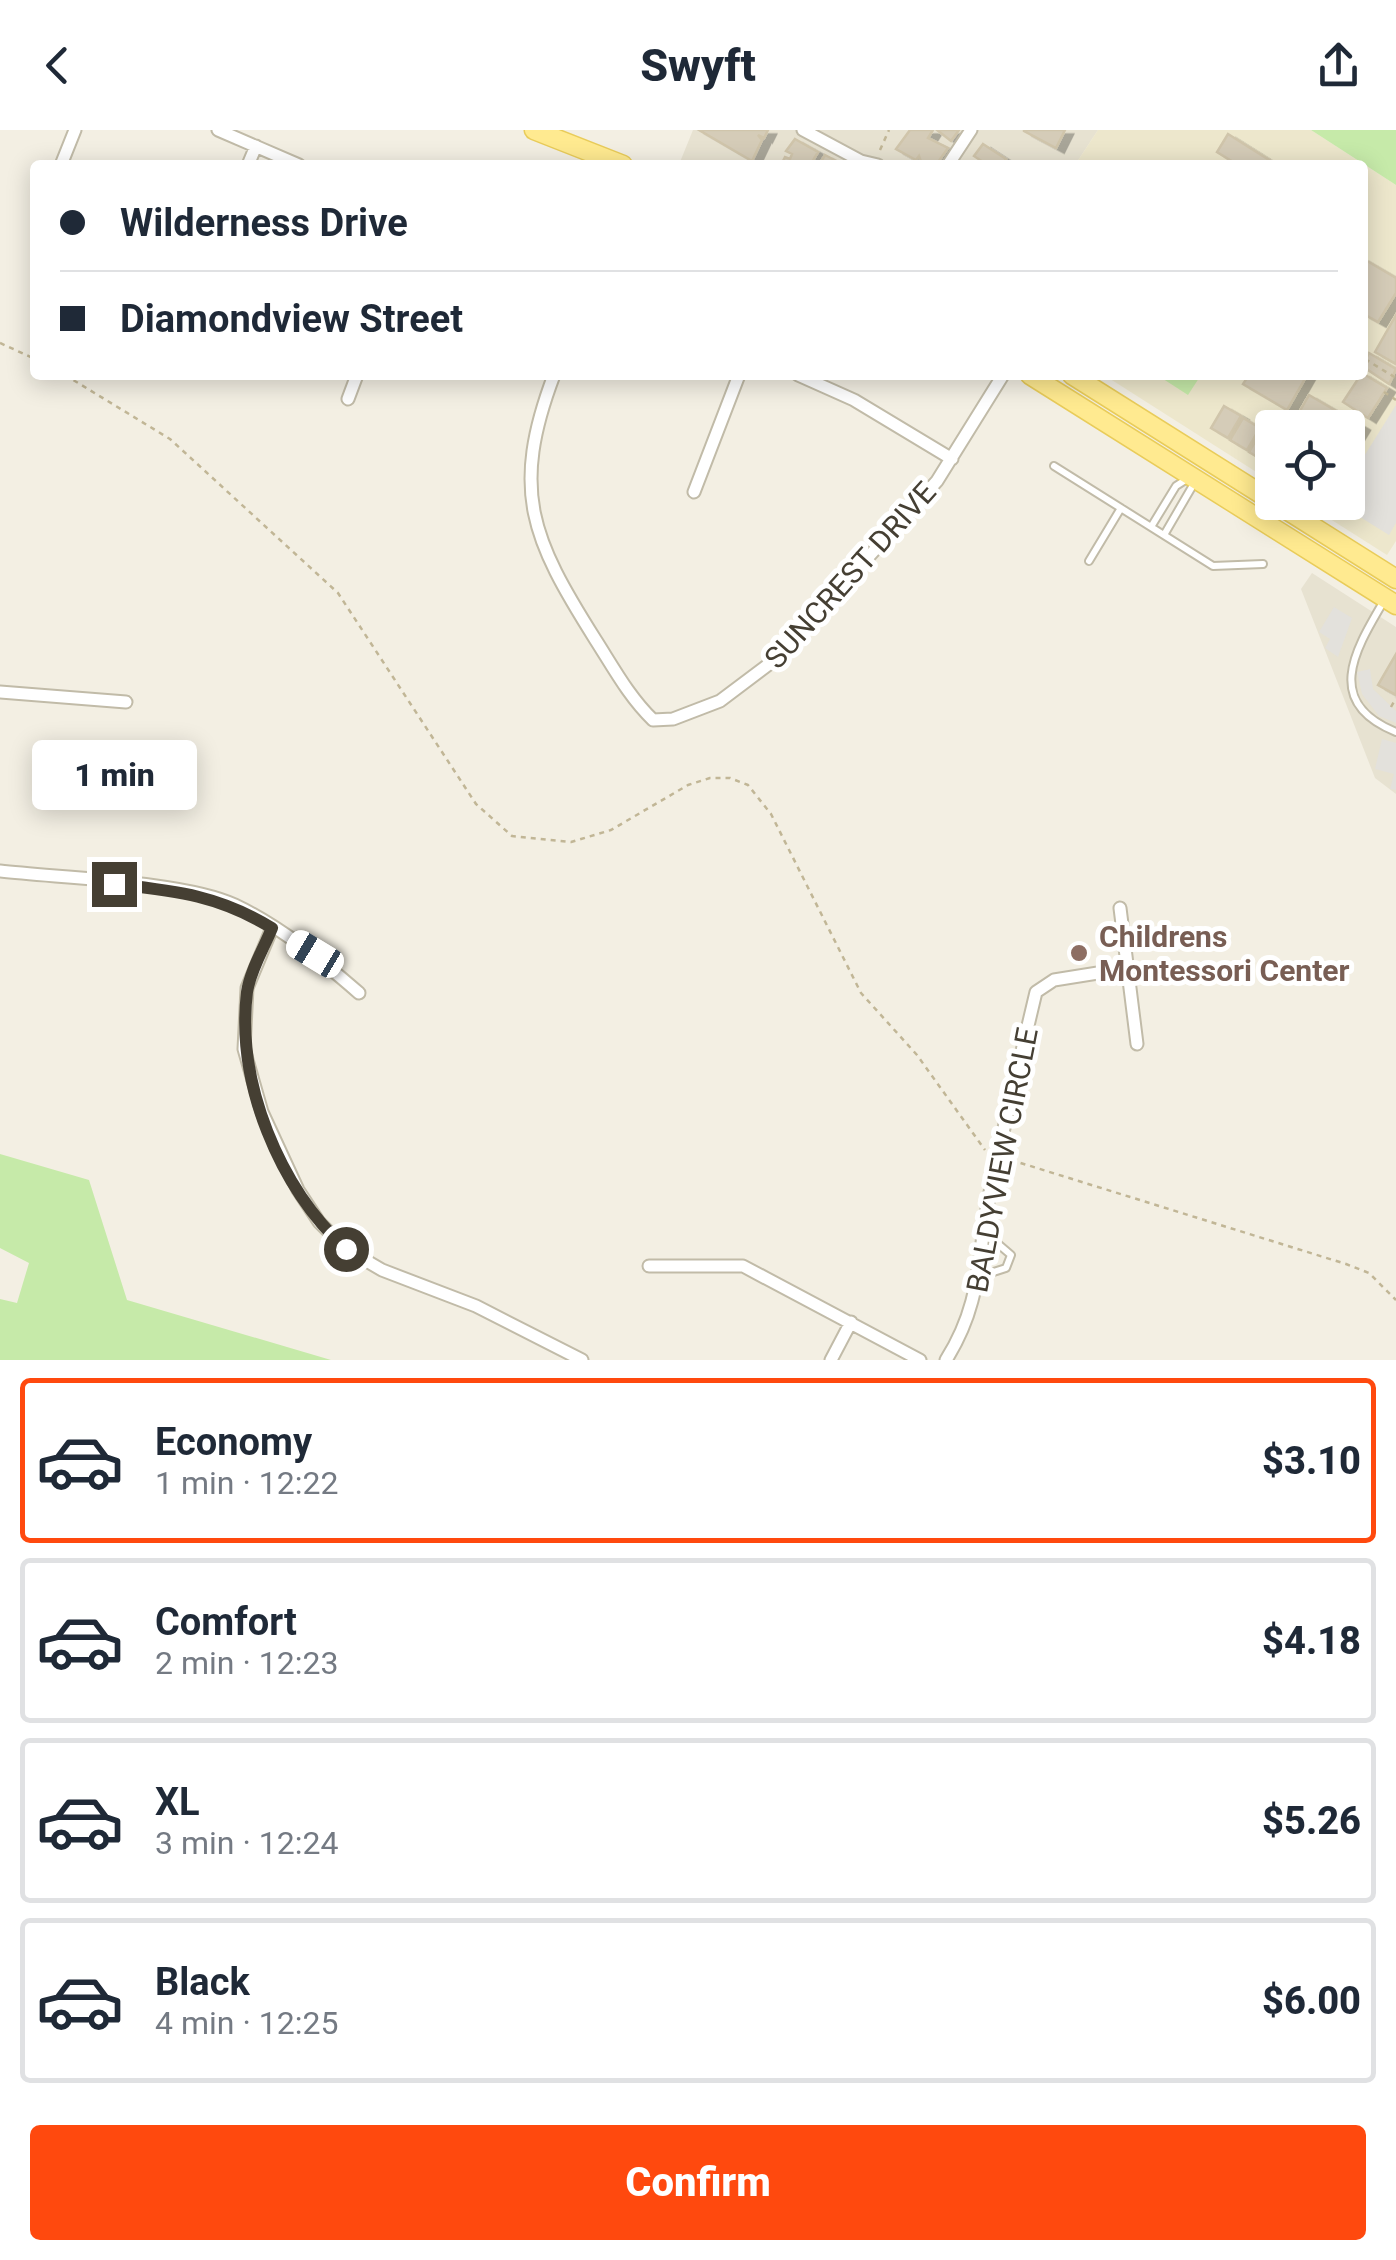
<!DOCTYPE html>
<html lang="en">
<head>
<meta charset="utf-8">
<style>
	:root { --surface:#fff; --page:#f6f6f7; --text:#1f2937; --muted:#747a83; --line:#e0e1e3; --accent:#ff490e }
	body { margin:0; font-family:Roboto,sans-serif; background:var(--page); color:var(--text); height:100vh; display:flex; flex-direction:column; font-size:38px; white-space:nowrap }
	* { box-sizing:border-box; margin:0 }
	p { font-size:32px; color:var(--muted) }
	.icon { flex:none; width:55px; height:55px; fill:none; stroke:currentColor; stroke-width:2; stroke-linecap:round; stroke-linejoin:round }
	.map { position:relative; height:1230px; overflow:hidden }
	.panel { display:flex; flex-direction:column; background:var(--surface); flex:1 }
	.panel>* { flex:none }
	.guide { position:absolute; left:30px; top:30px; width:1338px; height:220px; border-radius:10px; box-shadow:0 5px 25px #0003; display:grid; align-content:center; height:220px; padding:0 30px; background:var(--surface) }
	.buttons { position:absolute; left:1255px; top:280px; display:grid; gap:20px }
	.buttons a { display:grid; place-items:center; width:110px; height:110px; border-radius:10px; background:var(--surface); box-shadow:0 5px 25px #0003; font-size:50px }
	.end { position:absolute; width:45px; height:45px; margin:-22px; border:12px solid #453f33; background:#fff; box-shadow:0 0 0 5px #fff }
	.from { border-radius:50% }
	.bubble { position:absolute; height:70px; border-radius:10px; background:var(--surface); box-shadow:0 5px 25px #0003; font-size:32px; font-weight:800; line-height:70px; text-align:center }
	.car { position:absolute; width:30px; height:60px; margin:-30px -15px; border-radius:12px; box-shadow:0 0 8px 2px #0007; background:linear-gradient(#fff 24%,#345 0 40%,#fff 0 76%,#345 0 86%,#fff 0) }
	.guide b { display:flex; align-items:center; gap:35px; height:95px; font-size:38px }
	.guide b+b { border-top:2px solid var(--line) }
	.guide i { width:25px; height:25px; background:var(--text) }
	ul { padding:18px 0 0; list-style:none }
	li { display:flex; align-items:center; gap:30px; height:165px; margin:0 20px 15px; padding:0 10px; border:5px solid var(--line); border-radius:10px }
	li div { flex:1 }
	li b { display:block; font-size:38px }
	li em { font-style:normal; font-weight:800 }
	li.selected { border-color:var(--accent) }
	li>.icon { width:90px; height:90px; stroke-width:1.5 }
	.button { display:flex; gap:20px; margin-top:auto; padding:20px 30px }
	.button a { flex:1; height:115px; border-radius:10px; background:var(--accent); color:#fff; font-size:40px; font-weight:800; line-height:115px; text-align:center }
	header { display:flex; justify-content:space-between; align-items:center; height:130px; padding:0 30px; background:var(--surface); font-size:45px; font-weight:800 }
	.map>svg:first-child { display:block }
</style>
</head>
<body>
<header><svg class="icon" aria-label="back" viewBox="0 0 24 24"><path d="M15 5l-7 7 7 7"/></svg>Swyft<svg class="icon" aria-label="share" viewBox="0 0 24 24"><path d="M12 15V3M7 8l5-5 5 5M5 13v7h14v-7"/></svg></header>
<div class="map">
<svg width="1396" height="1230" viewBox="0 0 1396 1230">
	<defs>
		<filter id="shadow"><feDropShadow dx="8" dy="4.5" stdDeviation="0" flood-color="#0004"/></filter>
	</defs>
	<rect width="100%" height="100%" fill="#f3efe3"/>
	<path fill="#e7e2d1" d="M693,0H1098L1075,35H689L680,32Z
		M1312,443L1396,497V664L1375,648L1301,459Z"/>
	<path fill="#ede7cc" d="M1098,0H1311L1396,55V411L1387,425L1305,373L1348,372V298H1272V352L1104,245H1362V35H1075Z"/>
	<path fill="#c6eaa9" d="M1311,0H1396V55Z
		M1157,245H1201L1188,265Z
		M0,1024L89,1050L127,1170L331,1230H0V1169L17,1173L29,1133L0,1118Z"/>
	<path fill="#e3e1dc" d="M1396,275V393L1389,405L1352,382L1346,373L1348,352Z
		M1334,477L1352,488L1338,527L1325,518L1330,509L1319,502Z
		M1370,539L1373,559L1396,581V593L1379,586L1362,564L1357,542Z
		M1382,609L1396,613V660L1390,659L1394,644L1375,639Z"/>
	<path fill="#d5ccb8" stroke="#d0c5ab" stroke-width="2.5" filter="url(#shadow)" d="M699,0H768L764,8L758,5L762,10L752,31Z
		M910,0H933L928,8L948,18L936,35H922L919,26L916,30L896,19Z
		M937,0H959L951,11Z
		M1065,0L1056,18L1024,1V0Z
		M1228,4L1277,35H1238L1217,22Z
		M795,9L818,22L811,34L781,35L785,27L790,29L792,24L786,21Z
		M983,14L1006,29L1002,35H970L980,30L974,26Z
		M825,25L844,35H819Z
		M1362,128L1396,148V163L1378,192L1362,183Z
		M1396,185V234L1375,222Z
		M1369,223L1396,239L1389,254L1362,236Z
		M1362,243L1387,258L1368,288L1343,272Z
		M1249,245H1307L1287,280L1243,254Z
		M1309,265L1362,296L1348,319V298H1312L1296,288Z
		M1224,276L1241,286L1228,308L1211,298Z
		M1243,288L1260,298L1247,320L1230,310Z
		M1262,300L1272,306V320L1266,332L1249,322Z
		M1396,524V565L1378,555Z"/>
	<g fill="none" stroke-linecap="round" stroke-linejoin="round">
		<defs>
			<path id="lane" d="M1054,336L1213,436L1263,434
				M1151,397L1176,356L1190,347
				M1164,405L1196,350
				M1089,431L1121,378
				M1385,469C1357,517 1321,572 1396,602
				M981,1146L1006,1138L1011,1125L983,1101"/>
			<path id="street" d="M218,0L299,35
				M803,0L861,31L878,35
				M61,35L75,0
				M248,35L256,16
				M948,35L971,0
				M554,245C510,361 532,409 595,509C613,537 629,567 653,590L673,589L720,571L777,528L937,351L1003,245
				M798,245L854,270L952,329
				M348,269L357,245
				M694,362L739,245
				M0,562L126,572
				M0,741C60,748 184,751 235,775C281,797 321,830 359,863
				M1120,778L1137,914
				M272,798L247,858L244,919L262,982L298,1060L319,1092L346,1119L382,1140L476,1176L582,1230
				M649,1136H743L920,1230
				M831,1230L851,1192
				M946,1230C982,1173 977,1129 989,1067C1003,998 1020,930 1036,862L1054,850L1129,838"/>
			<path id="primary" d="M534,0L623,35
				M1030,245L1396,475
				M1072,245L1272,371
				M1274,372L1396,449"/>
		</defs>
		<use href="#lane" stroke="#c1bba8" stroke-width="10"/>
		<use href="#street" stroke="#c1bba8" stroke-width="15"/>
		<use href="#primary" stroke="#e9cc5a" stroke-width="21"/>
		<path stroke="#c1b696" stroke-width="2.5" stroke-dasharray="5 5" stroke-linecap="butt" d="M880,20L889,0
			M0,213L35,229
			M1365,229L1396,248
			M65,245L170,309L338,463L476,674L512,706L571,712L611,700L688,655L710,648H730L748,655L771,684L861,863L917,925L985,1020
			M1384,262L1396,270
			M1391,577L1396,568
			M1011,1030L1346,1134L1369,1143L1396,1170"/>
		<use href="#lane" stroke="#fff" stroke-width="6"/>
		<use href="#street" stroke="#fff" stroke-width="11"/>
		<use href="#primary" stroke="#ffea90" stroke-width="18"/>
	</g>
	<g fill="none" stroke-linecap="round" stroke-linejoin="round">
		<path stroke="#453f33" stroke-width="12" d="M114,754C176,761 218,765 272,798C264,818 250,841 247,862C236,953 279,1057 346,1119"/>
	</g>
	<circle fill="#8d6e63" stroke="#fff" stroke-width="4" cx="1079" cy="823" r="10"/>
	<g text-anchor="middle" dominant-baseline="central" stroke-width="10" stroke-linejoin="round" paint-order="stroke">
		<g font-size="30" fill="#453f33" stroke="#fff">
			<text transform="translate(850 445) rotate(-48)">SUNCREST DRIVE</text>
			<text transform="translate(1002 1030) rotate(-79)">BALDYVIEW CIRCLE</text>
		</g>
		<g font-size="30" font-weight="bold" fill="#785e54" stroke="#fff" text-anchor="start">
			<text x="1099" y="806">Childrens<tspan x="1099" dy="34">Montessori Center</tspan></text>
		</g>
	</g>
</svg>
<div class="buttons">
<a><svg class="icon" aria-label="locate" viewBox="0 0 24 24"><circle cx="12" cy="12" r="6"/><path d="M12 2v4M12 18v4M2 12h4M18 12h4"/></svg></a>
</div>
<i class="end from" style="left:346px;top:1119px"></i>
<i class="end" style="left:114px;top:754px"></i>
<div class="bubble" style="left:32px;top:610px;width:165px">1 min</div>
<i class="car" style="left:315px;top:824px;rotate:301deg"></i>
<div class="guide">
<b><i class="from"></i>Wilderness Drive</b>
<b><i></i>Diamondview Street</b>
</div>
</div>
<section class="panel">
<ul>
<li class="selected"><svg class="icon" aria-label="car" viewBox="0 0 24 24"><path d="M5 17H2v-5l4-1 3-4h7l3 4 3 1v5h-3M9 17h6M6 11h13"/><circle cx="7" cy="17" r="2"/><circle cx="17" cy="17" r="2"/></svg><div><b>Economy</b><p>1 min · 12:22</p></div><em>$3.10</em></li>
<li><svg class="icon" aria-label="car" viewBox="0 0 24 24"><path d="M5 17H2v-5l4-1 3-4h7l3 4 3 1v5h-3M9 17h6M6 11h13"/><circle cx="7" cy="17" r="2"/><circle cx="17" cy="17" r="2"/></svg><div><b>Comfort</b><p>2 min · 12:23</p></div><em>$4.18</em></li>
<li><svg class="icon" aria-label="car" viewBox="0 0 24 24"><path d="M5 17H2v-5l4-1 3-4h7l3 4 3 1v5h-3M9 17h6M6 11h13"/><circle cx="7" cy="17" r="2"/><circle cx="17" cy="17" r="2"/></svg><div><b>XL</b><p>3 min · 12:24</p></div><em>$5.26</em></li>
<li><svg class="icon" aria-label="car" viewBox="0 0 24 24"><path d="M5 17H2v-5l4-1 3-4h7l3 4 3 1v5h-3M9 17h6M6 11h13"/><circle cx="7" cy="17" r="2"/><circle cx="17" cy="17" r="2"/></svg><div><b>Black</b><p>4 min · 12:25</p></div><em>$6.00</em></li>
</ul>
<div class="button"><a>Confirm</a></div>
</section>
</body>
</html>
